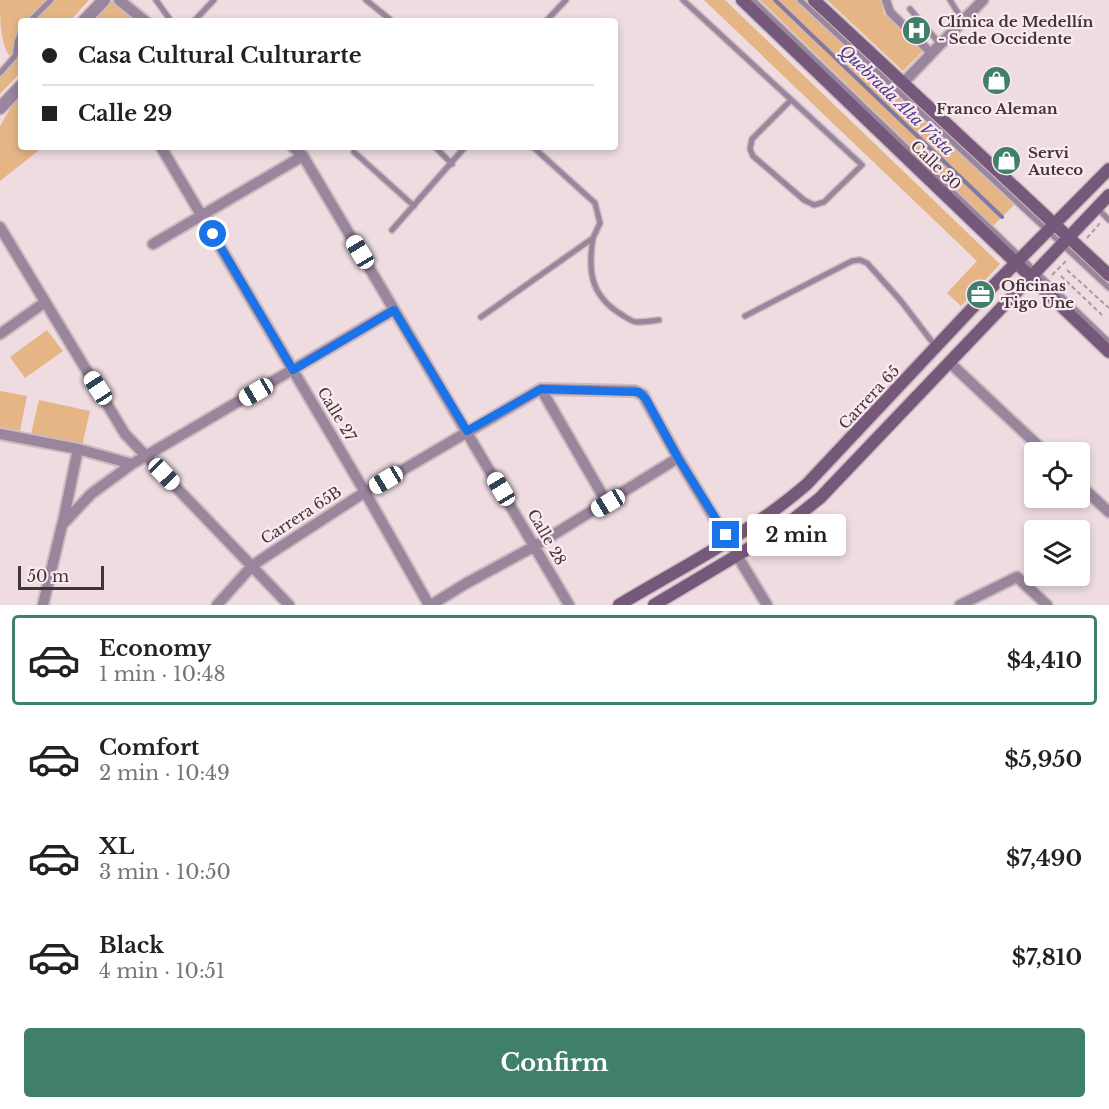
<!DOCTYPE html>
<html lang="en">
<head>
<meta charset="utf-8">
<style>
	:root { --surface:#fff; --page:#f6f6f6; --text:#222; --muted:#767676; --line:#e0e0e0; --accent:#407f6c }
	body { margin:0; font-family:"Libre Baskerville",serif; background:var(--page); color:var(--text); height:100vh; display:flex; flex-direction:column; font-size:22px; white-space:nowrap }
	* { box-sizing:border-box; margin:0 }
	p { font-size:20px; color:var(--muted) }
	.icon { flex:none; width:33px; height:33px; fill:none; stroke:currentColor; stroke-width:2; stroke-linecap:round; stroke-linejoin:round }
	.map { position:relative; height:605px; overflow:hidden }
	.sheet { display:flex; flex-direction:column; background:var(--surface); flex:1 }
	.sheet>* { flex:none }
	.guide { position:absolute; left:18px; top:18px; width:600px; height:132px; border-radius:6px; box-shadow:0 3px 9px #0003; display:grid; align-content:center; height:132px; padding:0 24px; background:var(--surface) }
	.controls { position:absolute; left:1024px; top:442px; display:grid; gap:12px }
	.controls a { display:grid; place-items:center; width:66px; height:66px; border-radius:6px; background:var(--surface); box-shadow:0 3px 9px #0003; font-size:30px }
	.scale { position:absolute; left:18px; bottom:15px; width:86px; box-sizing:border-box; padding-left:6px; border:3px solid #3e373a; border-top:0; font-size:16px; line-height:21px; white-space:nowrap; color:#3e373a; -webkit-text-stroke:4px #fce9ef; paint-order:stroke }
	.end { position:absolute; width:27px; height:27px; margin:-14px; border:8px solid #1a73e8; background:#fff; box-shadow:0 0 0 3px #fff }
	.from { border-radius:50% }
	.bubble { position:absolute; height:42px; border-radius:6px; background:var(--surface); box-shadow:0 3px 9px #0003; font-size:20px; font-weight:700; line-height:42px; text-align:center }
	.car { position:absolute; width:18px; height:36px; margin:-18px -9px; border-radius:8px; box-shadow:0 0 4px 2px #0007; background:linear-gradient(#fff 24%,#345 0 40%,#fff 0 76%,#345 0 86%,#fff 0) }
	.guide b { display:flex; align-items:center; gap:21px; height:57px; font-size:22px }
	.guide b+b { border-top:2px solid var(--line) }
	.guide i { width:15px; height:15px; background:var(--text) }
	ul { padding:10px 0 0; list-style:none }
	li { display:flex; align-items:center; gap:18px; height:90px; margin:0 12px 9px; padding:0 12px; border:3px solid transparent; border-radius:6px }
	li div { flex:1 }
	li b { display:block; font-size:22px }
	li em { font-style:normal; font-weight:700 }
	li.on { border-color:var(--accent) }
	li>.icon { width:54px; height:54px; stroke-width:1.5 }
	.primary-button { display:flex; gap:12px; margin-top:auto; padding:12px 24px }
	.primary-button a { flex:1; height:69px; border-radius:6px; background:var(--accent); color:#fff; font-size:24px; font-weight:700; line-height:69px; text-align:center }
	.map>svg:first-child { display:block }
</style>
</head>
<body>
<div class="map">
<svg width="1109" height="605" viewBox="0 0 1109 605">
	<rect width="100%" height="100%" fill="#eedce1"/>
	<path fill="#e5b585" d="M0,0H49L28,21H21V29L11,57C0,46 0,18 0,0Z
		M54,0H89L70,21H33Z
		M112,0H115L137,21H95Z
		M704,0H725L1000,264L961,306L947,293L977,261Z
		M760,0H795L1015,204L993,226Z
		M827,0H881L884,14L923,51L903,71Z
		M21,36V72L0,94V75L16,59Z
		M21,94V147H43L0,181V126L15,100Z
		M47,330L63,351L25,378L10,357Z
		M0,391L27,396L20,431L0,427Z
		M39,400L90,411L82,446L31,434Z"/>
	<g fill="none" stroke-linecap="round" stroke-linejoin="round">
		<path stroke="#7f79a6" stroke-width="4" d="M775,0L1002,217"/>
		<defs>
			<path id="service" d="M156,0L171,21
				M366,0L392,21
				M683,0L862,165L824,202L814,205L804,200L753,156L750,149L752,139L791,100
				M753,0L1109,342
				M800,0L1109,288
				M950,0L963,21
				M910,9L940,44
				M30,21L51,0
				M194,21L214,0
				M546,21L566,0
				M0,73L15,56L17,42L21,32
				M435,147L452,164
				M354,152L414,206
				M1097,208L1109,220
				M392,230L465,147
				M593,238C588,270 590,294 619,313C624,316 630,321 636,322C643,322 652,321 659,320
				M745,316L852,261L860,260L867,263L901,301L936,347
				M481,317L593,238L600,223L595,203L533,147"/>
			<path id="pedestrian" d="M886,0L890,12L931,53"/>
			<path id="minor" d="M119,0L145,21
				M903,83L983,0
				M161,147L365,492L429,605
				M293,147L303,156L569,605
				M0,227L125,434L289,605
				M153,244L303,156
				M0,334L44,303
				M949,362L1046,453
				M541,389L607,503
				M0,434L78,449L132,464
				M1080,485L1109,512
				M63,522L78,449
				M43,605L62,525L91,494L132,464L394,310
				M217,605L252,566L268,555L365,492L541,389L635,391L643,395L678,458L767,605
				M431,605L465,584L535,546L678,458
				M960,605L1017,577L1047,605"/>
			<path id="tertiary" d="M84,21L104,0
				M0,108L21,86"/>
			<path id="secondary" d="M742,0L1109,352
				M814,0L1109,275
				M619,605C682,567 751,533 807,484L993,286L1109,169
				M654,605L781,529L820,498L1109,195"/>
		</defs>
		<use href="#service" stroke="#cbbbc0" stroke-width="8"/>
		<use href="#pedestrian" stroke="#cbbbc0" stroke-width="11"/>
		<use href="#minor" stroke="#cbbbc0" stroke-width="14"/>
		<use href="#tertiary" stroke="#cbbbc0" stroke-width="15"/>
		<use href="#secondary" stroke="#cbbbc0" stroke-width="15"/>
		<path stroke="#a89a9e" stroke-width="2" stroke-dasharray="4.5 3" stroke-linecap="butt" d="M1087,238L1101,222
			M1067,270L1109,308
			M1052,275L1067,260
			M1061,276L1102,315"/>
		<use href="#service" stroke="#99859c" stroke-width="5"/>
		<use href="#pedestrian" stroke="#99859c" stroke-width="8"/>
		<use href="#minor" stroke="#99859c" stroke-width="10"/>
		<use href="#tertiary" stroke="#99859c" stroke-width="12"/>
		<use href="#secondary" stroke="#76597a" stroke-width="12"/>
	</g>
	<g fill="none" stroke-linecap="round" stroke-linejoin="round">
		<path stroke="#1a73e8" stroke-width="8" d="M213,234L293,370L394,310L467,431L541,389L639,392L646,399L678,458L726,535"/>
	</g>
	<defs>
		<symbol id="hospital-disc" viewBox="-11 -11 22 22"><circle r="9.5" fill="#407f6c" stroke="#fce9ef"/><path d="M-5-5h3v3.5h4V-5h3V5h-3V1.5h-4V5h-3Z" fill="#fff"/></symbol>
		<symbol id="shop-disc" viewBox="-11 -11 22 22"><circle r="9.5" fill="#407f6c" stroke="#fce9ef"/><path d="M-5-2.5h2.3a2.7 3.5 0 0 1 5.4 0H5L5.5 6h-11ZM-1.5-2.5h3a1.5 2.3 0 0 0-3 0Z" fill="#fff"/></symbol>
		<symbol id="office-disc" viewBox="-11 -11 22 22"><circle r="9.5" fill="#407f6c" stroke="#fce9ef"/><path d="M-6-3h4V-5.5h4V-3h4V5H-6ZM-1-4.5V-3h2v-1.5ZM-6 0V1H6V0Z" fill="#fff"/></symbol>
	</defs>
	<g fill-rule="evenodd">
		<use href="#hospital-disc" x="900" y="14" width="33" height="33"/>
		<use href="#shop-disc" x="980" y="64" width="33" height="33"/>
		<use href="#shop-disc" x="990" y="144" width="33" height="33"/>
		<use href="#office-disc" x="964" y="278" width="33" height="33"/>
	</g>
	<g text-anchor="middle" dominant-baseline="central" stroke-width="4.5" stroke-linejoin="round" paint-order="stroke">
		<g font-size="15" font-weight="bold" fill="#3e373a" stroke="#fce9ef" text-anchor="start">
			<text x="938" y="21">Clínica de Medellín<tspan x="938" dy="17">- Sede Occidente</tspan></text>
			<text x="997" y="108" text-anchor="middle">Franco Aleman</text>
			<text x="1028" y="152">Servi<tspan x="1028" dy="17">Auteco</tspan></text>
			<text x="1001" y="285">Oficinas<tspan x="1001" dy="17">Tigo Une</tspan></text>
		</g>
		<g font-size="15" fill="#3e373a" stroke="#fce9ef">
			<text transform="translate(936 165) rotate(44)">Calle 30</text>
			<text transform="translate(869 397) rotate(-47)">Carrera 65</text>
			<text transform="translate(337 414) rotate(59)">Calle 27</text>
			<text transform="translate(301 515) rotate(-33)">Carrera 65B</text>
			<text transform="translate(547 537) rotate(60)">Calle 28</text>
		</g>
		<g font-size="16" font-style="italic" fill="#4a3d89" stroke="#fce9ef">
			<text transform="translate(897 100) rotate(44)">Quebrada Alta Vista</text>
		</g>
	</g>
</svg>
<div class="controls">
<a><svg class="icon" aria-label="locate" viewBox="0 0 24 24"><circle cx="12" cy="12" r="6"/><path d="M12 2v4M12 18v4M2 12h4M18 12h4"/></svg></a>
<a><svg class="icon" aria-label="layers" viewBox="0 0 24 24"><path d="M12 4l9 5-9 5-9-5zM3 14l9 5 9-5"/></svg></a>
</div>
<div class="scale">50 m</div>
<i class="end from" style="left:213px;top:234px"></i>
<i class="end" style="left:726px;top:535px"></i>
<div class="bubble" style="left:747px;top:514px;width:99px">2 min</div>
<i class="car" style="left:360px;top:252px;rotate:329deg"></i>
<i class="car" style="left:98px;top:388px;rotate:327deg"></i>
<i class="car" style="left:256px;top:392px;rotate:240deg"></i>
<i class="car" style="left:164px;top:474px;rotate:136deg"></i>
<i class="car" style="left:386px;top:480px;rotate:239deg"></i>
<i class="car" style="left:501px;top:489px;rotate:329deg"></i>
<i class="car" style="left:608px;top:503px;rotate:239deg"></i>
<div class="guide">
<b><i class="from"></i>Casa Cultural Culturarte</b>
<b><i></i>Calle 29</b>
</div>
</div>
<section class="sheet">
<ul>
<li class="on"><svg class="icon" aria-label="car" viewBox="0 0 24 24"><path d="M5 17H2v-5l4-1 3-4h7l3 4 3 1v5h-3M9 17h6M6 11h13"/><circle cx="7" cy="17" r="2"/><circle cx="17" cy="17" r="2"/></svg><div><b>Economy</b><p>1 min · 10:48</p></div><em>$4,410</em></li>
<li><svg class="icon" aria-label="car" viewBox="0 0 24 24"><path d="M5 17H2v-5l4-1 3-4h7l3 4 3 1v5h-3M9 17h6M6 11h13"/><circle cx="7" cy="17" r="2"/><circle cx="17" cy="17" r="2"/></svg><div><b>Comfort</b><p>2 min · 10:49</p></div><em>$5,950</em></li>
<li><svg class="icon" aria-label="car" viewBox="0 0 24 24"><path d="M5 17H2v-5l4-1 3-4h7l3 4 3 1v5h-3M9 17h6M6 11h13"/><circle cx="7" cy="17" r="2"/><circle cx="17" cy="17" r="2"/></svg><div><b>XL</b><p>3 min · 10:50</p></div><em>$7,490</em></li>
<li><svg class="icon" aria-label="car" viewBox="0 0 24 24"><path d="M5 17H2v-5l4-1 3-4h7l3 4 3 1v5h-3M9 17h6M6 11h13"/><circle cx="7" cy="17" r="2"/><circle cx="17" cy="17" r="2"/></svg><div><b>Black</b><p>4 min · 10:51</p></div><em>$7,810</em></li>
</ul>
<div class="primary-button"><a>Confirm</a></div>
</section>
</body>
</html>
